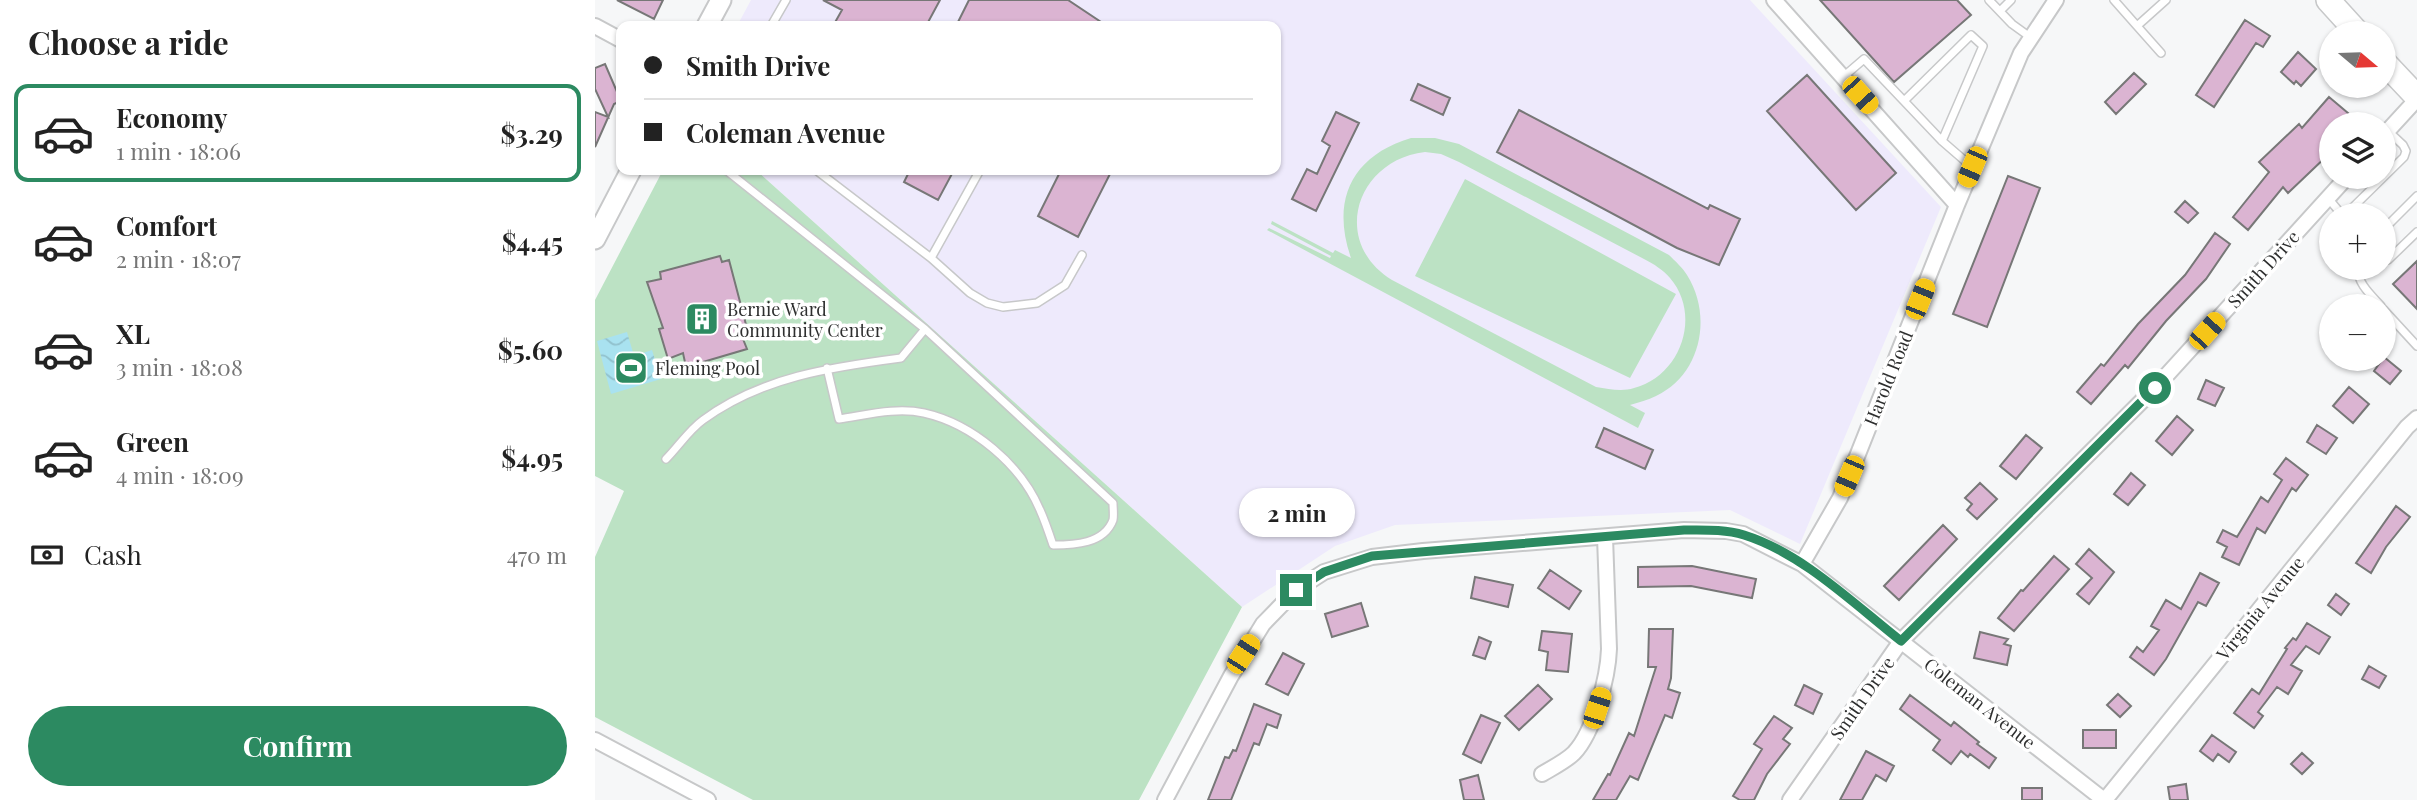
<!DOCTYPE html>
<html lang="en">
<head>
<meta charset="utf-8">
<style>
	:root { --surface:#fff; --page:#f6f6f6; --text:#222; --muted:#767676; --line:#e0e0e0; --accent:#2c8a61 }
	body { margin:0; font-family:"Playfair Display",serif; background:var(--page); color:var(--text); height:100vh; display:flex; flex-direction:column; font-size:26px; white-space:nowrap }
	* { box-sizing:border-box; margin:0 }
	p { font-size:23px; color:var(--muted) }
	.icon { flex:none; width:38px; height:38px; fill:none; stroke:currentColor; stroke-width:2; stroke-linecap:round; stroke-linejoin:round }
	.map { position:relative; flex:1; overflow:hidden }
	.sheet { display:flex; flex-direction:column; background:var(--surface); width:595px }
	.sheet>* { flex:none }
	.banner { position:absolute; left:21px; top:21px; width:665px; height:154px; border-radius:14px; box-shadow:0 2px 5px #0004; display:grid; align-content:center; height:154px; padding:0 28px; background:var(--surface) }
	.needle { width:46px; rotate:109deg }
	.controls { position:absolute; left:1724px; top:21px; display:grid; gap:14px }
	.controls a { display:grid; place-items:center; width:77px; height:77px; border-radius:50%; background:var(--surface); box-shadow:0 2px 5px #0004; font-size:35px }
	.end { position:absolute; width:32px; height:32px; margin:-16px; border:9px solid #2c8a61; background:#fff; box-shadow:0 0 0 4px #fff }
	.from { border-radius:50% }
	.bubble { position:absolute; height:49px; border-radius:24px; background:var(--surface); box-shadow:0 2px 5px #0004; font-size:23px; font-weight:700; line-height:49px; text-align:center }
	.car { position:absolute; width:21px; height:42px; margin:-21px -10px; border-radius:9px; box-shadow:0 0 5px 2px #0007; background:linear-gradient(#f5c518 24%,#345 0 40%,#f5c518 0 76%,#345 0 86%,#f5c518 0) }
	.banner b { display:flex; align-items:center; gap:24px; height:66px; font-size:26px }
	.banner b+b { border-top:2px solid var(--line) }
	.banner i { width:18px; height:18px; background:var(--text) }
	ul { padding:0; list-style:none }
	li { display:flex; align-items:center; gap:21px; height:98px; margin:0 14px 10px; padding:0 14px; border:4px solid transparent; border-radius:14px }
	li div { flex:1 }
	li b { display:block; font-size:26px }
	li em { font-style:normal; font-weight:700 }
	li.on { border-color:var(--accent) }
	li>.icon { width:63px; height:63px; stroke-width:1.5 }
	h2 { padding:0 28px; font-size:32px; line-height:84px }
	.pay { display:flex; align-items:center; gap:18px; height:77px; padding:0 28px; font-size:26px }
	.pay p { margin-inline-start:auto }
	.button { display:flex; gap:14px; margin-top:auto; padding:14px 28px }
	.button a { flex:1; height:80px; border-radius:42px; background:var(--accent); color:#fff; font-size:28px; font-weight:700; line-height:80px; text-align:center }
	main { display:flex; flex:1; min-height:0 }
	.map>svg:first-child { display:block }
</style>
</head>
<body>
<main>
<section class="sheet">
<h2>Choose a ride</h2>
<ul>
<li class="on"><svg class="icon" aria-label="car" viewBox="0 0 24 24"><path d="M5 17H2v-5l4-1 3-4h7l3 4 3 1v5h-3M9 17h6M6 11h13"/><circle cx="7" cy="17" r="2"/><circle cx="17" cy="17" r="2"/></svg><div><b>Economy</b><p>1 min · 18:06</p></div><em>$3.29</em></li>
<li><svg class="icon" aria-label="car" viewBox="0 0 24 24"><path d="M5 17H2v-5l4-1 3-4h7l3 4 3 1v5h-3M9 17h6M6 11h13"/><circle cx="7" cy="17" r="2"/><circle cx="17" cy="17" r="2"/></svg><div><b>Comfort</b><p>2 min · 18:07</p></div><em>$4.45</em></li>
<li><svg class="icon" aria-label="car" viewBox="0 0 24 24"><path d="M5 17H2v-5l4-1 3-4h7l3 4 3 1v5h-3M9 17h6M6 11h13"/><circle cx="7" cy="17" r="2"/><circle cx="17" cy="17" r="2"/></svg><div><b>XL</b><p>3 min · 18:08</p></div><em>$5.60</em></li>
<li><svg class="icon" aria-label="car" viewBox="0 0 24 24"><path d="M5 17H2v-5l4-1 3-4h7l3 4 3 1v5h-3M9 17h6M6 11h13"/><circle cx="7" cy="17" r="2"/><circle cx="17" cy="17" r="2"/></svg><div><b>Green</b><p>4 min · 18:09</p></div><em>$4.95</em></li>
</ul>
<div class="pay"><svg class="icon" aria-label="cash" viewBox="0 0 24 24"><path d="M3 7h18v10H3z"/><circle cx="12" cy="12" r="2"/></svg>Cash<p>470 m</p></div>
<div class="button"><a>Confirm</a></div>
</section>
<div class="map">
<svg width="1822" height="800" viewBox="0 0 1822 800">
	<defs>
		<pattern id="water-waves" width="16" height="10" patternUnits="userSpaceOnUse" patternTransform="scale(1.75)"><rect width="16" height="10" fill="#a9e2f0"/><path d="M0 5q4-4 8 0t8 0" fill="none" stroke="#92c2ce"/></pattern>
	</defs>
	<rect width="100%" height="100%" fill="#f6f7f8"/>
	<path fill="#eeeafc" d="M156,0H1155L1346,207L1205,544L1135,510L800,525L740,546L647,607L161,170H681V26H142Z"/>
	<path fill="#bce2c4" fill-rule="evenodd" d="M816,138H840L864,144L1074,255C1080,261 1088,268 1092,275C1118,316 1106,375 1061,396C1053,400 1044,402 1035,405L1050,413L1043,428L672,230L674,228L735,258L736,256L676,224L677,221L738,253L740,250L756,258C736,201 756,156 816,138ZM830,152L846,154L864,162L1049,259C1059,264 1068,270 1075,278C1107,315 1086,376 1039,388C1027,392 1014,389 1001,387L797,280C735,242 761,160 830,152Z
		M68,170H161L647,607L544,800H158L0,717V557L29,491L0,476V300Z
		M870,179L1081,294L1035,378L820,276Z"/>
	<path fill="url(#water-waves)" d="M32,332L39,356L57,350L66,379L16,394L2,341Z"/>
	<path fill="#dbb4d2" stroke="#777" stroke-width="2" d="M22,0H68L59,19Z
		M228,0H345L331,26H238L247,10Z
		M374,0H473L512,26H361Z
		M1225,0H1362L1376,15L1299,82Z
		M1650,20L1675,36L1668,47L1661,43L1619,107L1601,95Z
		M1703,52L1721,69L1706,86L1701,81L1699,84L1686,72Z
		M10,64L26,101L19,104L0,147V112L13,117L0,89V68Z
		M1539,73L1551,84L1521,114L1510,102Z
		M1212,75L1301,173L1261,210L1172,111Z
		M823,84L855,98L848,115L816,100Z
		M1734,97L1766,124H1736V152L1693,193L1688,187L1653,230L1638,217L1674,172L1664,162L1704,124L1707,128Z
		M924,110L1113,209L1115,205L1145,219L1124,265L1082,248L902,152Z
		M741,112L764,123L721,211L697,199L712,169L722,174L735,146L727,141Z
		M315,170H359L343,200L309,182Z
		M466,170H517L483,237L443,216Z
		M1413,176L1445,188L1392,327L1358,314Z
		M1590,201L1603,213L1593,223L1580,212Z
		M1620,233L1635,244L1611,279L1571,321L1533,368L1530,365L1496,404L1482,392L1506,364L1509,366L1543,324L1590,275Z
		M125,256L127,262L134,260L154,336L148,339L152,349L91,367L88,353L73,359L64,329L68,328L52,282L66,279L65,272Z
		M1822,261V309L1798,284Z
		M1789,357L1806,371L1795,384L1779,371Z
		M1611,380L1629,388L1620,406L1603,399Z
		M1754,387L1774,404L1758,423L1738,406Z
		M1582,416L1598,430L1577,455L1561,441Z
		M1722,425L1742,438L1731,454L1712,442Z
		M1009,428L1058,450L1050,469L1001,447Z
		M1431,435L1447,448L1421,479L1405,466Z
		M1691,458L1713,475L1701,491L1697,488L1670,533L1662,528L1644,565L1627,557L1632,547L1622,542L1628,530L1642,537L1666,497L1673,502L1687,480L1679,474Z
		M1536,473L1550,485L1533,505L1519,494Z
		M1385,483L1402,499L1382,519L1372,510L1377,504L1370,498Z
		M1801,506L1815,517L1791,547L1776,573L1761,563Z
		M1348,525L1362,539L1304,600L1289,586Z
		M1494,549L1519,572L1494,604L1482,594L1497,578L1481,564Z
		M1459,556L1474,569L1419,631L1403,618L1426,590L1428,591Z
		M1097,566L1161,579L1157,598L1096,586L1043,587V567Z
		M955,570L986,591L974,609L943,588Z
		M1605,573L1624,583L1611,606L1603,602L1571,659L1559,675L1535,657L1542,647L1548,652L1564,630L1556,626L1571,600L1586,609Z
		M880,577L918,585L913,607L876,598Z
		M1741,594L1754,604L1746,615L1733,605Z
		M766,603L773,626L737,637L730,614Z
		M1712,623L1735,637L1724,654L1711,646L1696,665L1707,671L1693,694L1682,687L1663,712L1668,716L1659,728L1639,713L1657,689L1664,694L1692,649L1690,648L1698,638L1701,640Z
		M1054,629H1078L1076,678L1073,689L1085,693L1077,718L1070,715L1043,780L1035,776L1021,800H998L1013,774L1015,775L1034,733L1039,736L1061,667H1053Z
		M947,631L977,634L973,672L951,670L953,652L944,650Z
		M1385,632L1413,639L1409,644L1416,646L1412,665L1379,658Z
		M884,637L896,642L890,659L878,655Z
		M688,653L709,664L693,695L671,684Z
		M1774,666L1791,676L1784,688L1767,679Z
		M943,685L957,699L924,730L910,716Z
		M1209,685L1227,694L1218,714L1200,705Z
		M1523,694L1536,706L1525,717L1512,705Z
		M1315,695L1356,726L1359,722L1384,742L1382,744L1401,758L1394,768L1375,754L1373,757L1366,751L1356,764L1338,750L1345,740L1305,709Z
		M659,704L686,715L682,728L672,724L664,745L659,743L636,800H613L630,757L634,758L638,750L641,751Z
		M886,715L905,723L886,763L868,754Z
		M1179,716L1197,728L1188,739L1195,744L1172,774L1159,800H1145L1138,796L1167,749L1159,744Z
		M1488,730H1521V748H1488Z
		M1617,735L1641,752L1634,762L1623,754L1618,761L1605,751Z
		M1271,751L1299,766L1291,781L1281,775L1267,800H1245Z
		M1707,753L1718,763L1707,774L1696,764Z
		M883,775L889,800H869L865,780Z
		M1591,784L1593,800H1575L1573,787Z
		M1427,788H1447V800H1427Z"/>
	<g fill="none" stroke-linecap="round" stroke-linejoin="round">
		<defs>
			<path id="service" d="M1394,0L1417,24L1435,37
				M1519,0L1542,26L1571,0
				M1405,11L1416,0
				M176,26L191,0
				M1542,26L1566,53
				M1248,77L1269,59L1309,101
				M1347,141L1388,46L1376,35L1309,101L1347,141L1377,167
				M221,170L336,258L375,293L392,303L408,307L442,303L470,285L487,255
				M1733,198L1747,215
				M1750,215L1809,157L1811,151L1808,145L1793,131
				M1788,230L1822,196
				M336,258L385,170
				M1788,260H1793L1822,232
				M1763,268C1762,283 1776,295 1786,306
				M1788,309L1822,346
				M232,368L244,419C272,415 301,407 329,413C378,424 426,465 445,510C450,521 454,533 458,545C479,545 509,544 518,520C519,516 518,507 518,503L330,329
				M71,459C83,447 94,430 108,420C166,377 237,367 306,358L330,329L131,170"/>
			<path id="minor" d="M1179,0L1362,205
				M0,26L26,40
				M1788,136L1822,99
				M1207,564L1245,498L1263,454L1362,205L1426,53L1461,0
				M0,740L113,800
				M947,774C957,768 971,761 979,753C999,732 1013,677 1014,649L1010,537
				M570,800L636,676L668,624L701,590L729,572L777,557L828,551L1089,530L1131,531L1148,534L1207,564L1509,800
				M1195,800L1306,641L1560,388L1752,177
				M1510,800L1812,427L1822,418"/>
			<path id="secondary" d="M112,26L126,0
				M0,239L36,170"/>
			<path id="primary" d="M1733,0L1763,33
				M1788,61L1822,97"/>
		</defs>
		<use href="#service" stroke="#c7c8c9" stroke-width="10"/>
		<use href="#minor" stroke="#c7c8c9" stroke-width="18"/>
		<use href="#secondary" stroke="#c7c8c9" stroke-width="23"/>
		<use href="#primary" stroke="#c7c8c9" stroke-width="26"/>
		<use href="#service" stroke="#fff" stroke-width="7"/>
		<use href="#minor" stroke="#fff" stroke-width="14"/>
		<use href="#secondary" stroke="#fff" stroke-width="19"/>
		<use href="#primary" stroke="#fff" stroke-width="23"/>
	</g>
	<g fill="none" stroke-linecap="round" stroke-linejoin="round">
		<path stroke="#2c8a61" stroke-width="9" d="M701,590L729,572L777,556L1089,530C1109,530 1130,529 1149,535C1207,553 1259,604 1306,641L1560,388"/>
	</g>
	<defs>
		<symbol id="building-square" viewBox="-11 -11 22 22"><rect x="-9" y="-9" width="18" height="18" rx="4" fill="#2c8a61" stroke="#fff"/><path d="M-4-6H4V6H1V3H-1V6H-4ZM-2.5-4.3h1.7v1.8h-1.7ZM.8-4.3h1.7v1.8H.8ZM-2.5-1h1.7V.8h-1.7ZM.8-1h1.7V.8H.8Z" fill="#fff"/></symbol>
		<symbol id="stadium-square" viewBox="-11 -11 22 22"><rect x="-9" y="-9" width="18" height="18" rx="4" fill="#2c8a61" stroke="#fff"/><path d="M0-5a6.5 5 0 1 0 0 10a6.5 5 0 1 0 0-10ZM-3.5-1.8h7v3.6h-7Z" fill="#fff"/></symbol>
	</defs>
	<g fill-rule="evenodd">
		<use href="#building-square" x="88" y="300" width="38" height="38"/>
		<use href="#stadium-square" x="17" y="349" width="38" height="38"/>
	</g>
	<g text-anchor="middle" dominant-baseline="central" stroke-width="7" stroke-linejoin="round" paint-order="stroke">
		<g font-size="18" fill="#2e2f2f" stroke="#fff">
			<text transform="translate(1668 269) rotate(-48)">Smith Drive</text>
			<text transform="translate(1293 378) rotate(-68)">Harold Road</text>
			<text transform="translate(1665 608) rotate(-51)">Virginia Avenue</text>
			<text transform="translate(1267 698) rotate(-55)">Smith Drive</text>
			<text transform="translate(1385 703) rotate(38)">Coleman Avenue</text>
		</g>
		<g font-size="18" fill="#2e2f2f" stroke="#fff" text-anchor="start">
			<text x="132" y="309">Bernie Ward<tspan x="132" dy="21">Community Center</tspan></text>
			<text x="60" y="368">Fleming Pool</text>
		</g>
	</g>
</svg>
<div class="controls">
<a><svg class="needle" viewBox="-14 -14 28 28"><path d="M0-13l5 13h-10z" fill="#e53935"/><path d="M0 13l5-13h-10z" fill="#767676"/></svg></a>
<a><svg class="icon" aria-label="layers" viewBox="0 0 24 24"><path d="M12 4l9 5-9 5-9-5zM3 14l9 5 9-5"/></svg></a>
<a>+</a>
<a>−</a>
</div>
<i class="end from" style="left:1560px;top:388px"></i>
<i class="end" style="left:701px;top:590px"></i>
<div class="bubble" style="left:644px;top:488px;width:116px">2 min</div>
<i class="car" style="left:1265px;top:95px;rotate:138deg"></i>
<i class="car" style="left:1377px;top:167px;rotate:203deg"></i>
<i class="car" style="left:1325px;top:299px;rotate:22deg"></i>
<i class="car" style="left:1612px;top:331px;rotate:42deg"></i>
<i class="car" style="left:1254px;top:476px;rotate:203deg"></i>
<i class="car" style="left:648px;top:654px;rotate:33deg"></i>
<i class="car" style="left:1002px;top:708px;rotate:18deg"></i>
<div class="banner">
<b><i class="from"></i>Smith Drive</b>
<b><i></i>Coleman Avenue</b>
</div>
</div>
</main>
</body>
</html>
